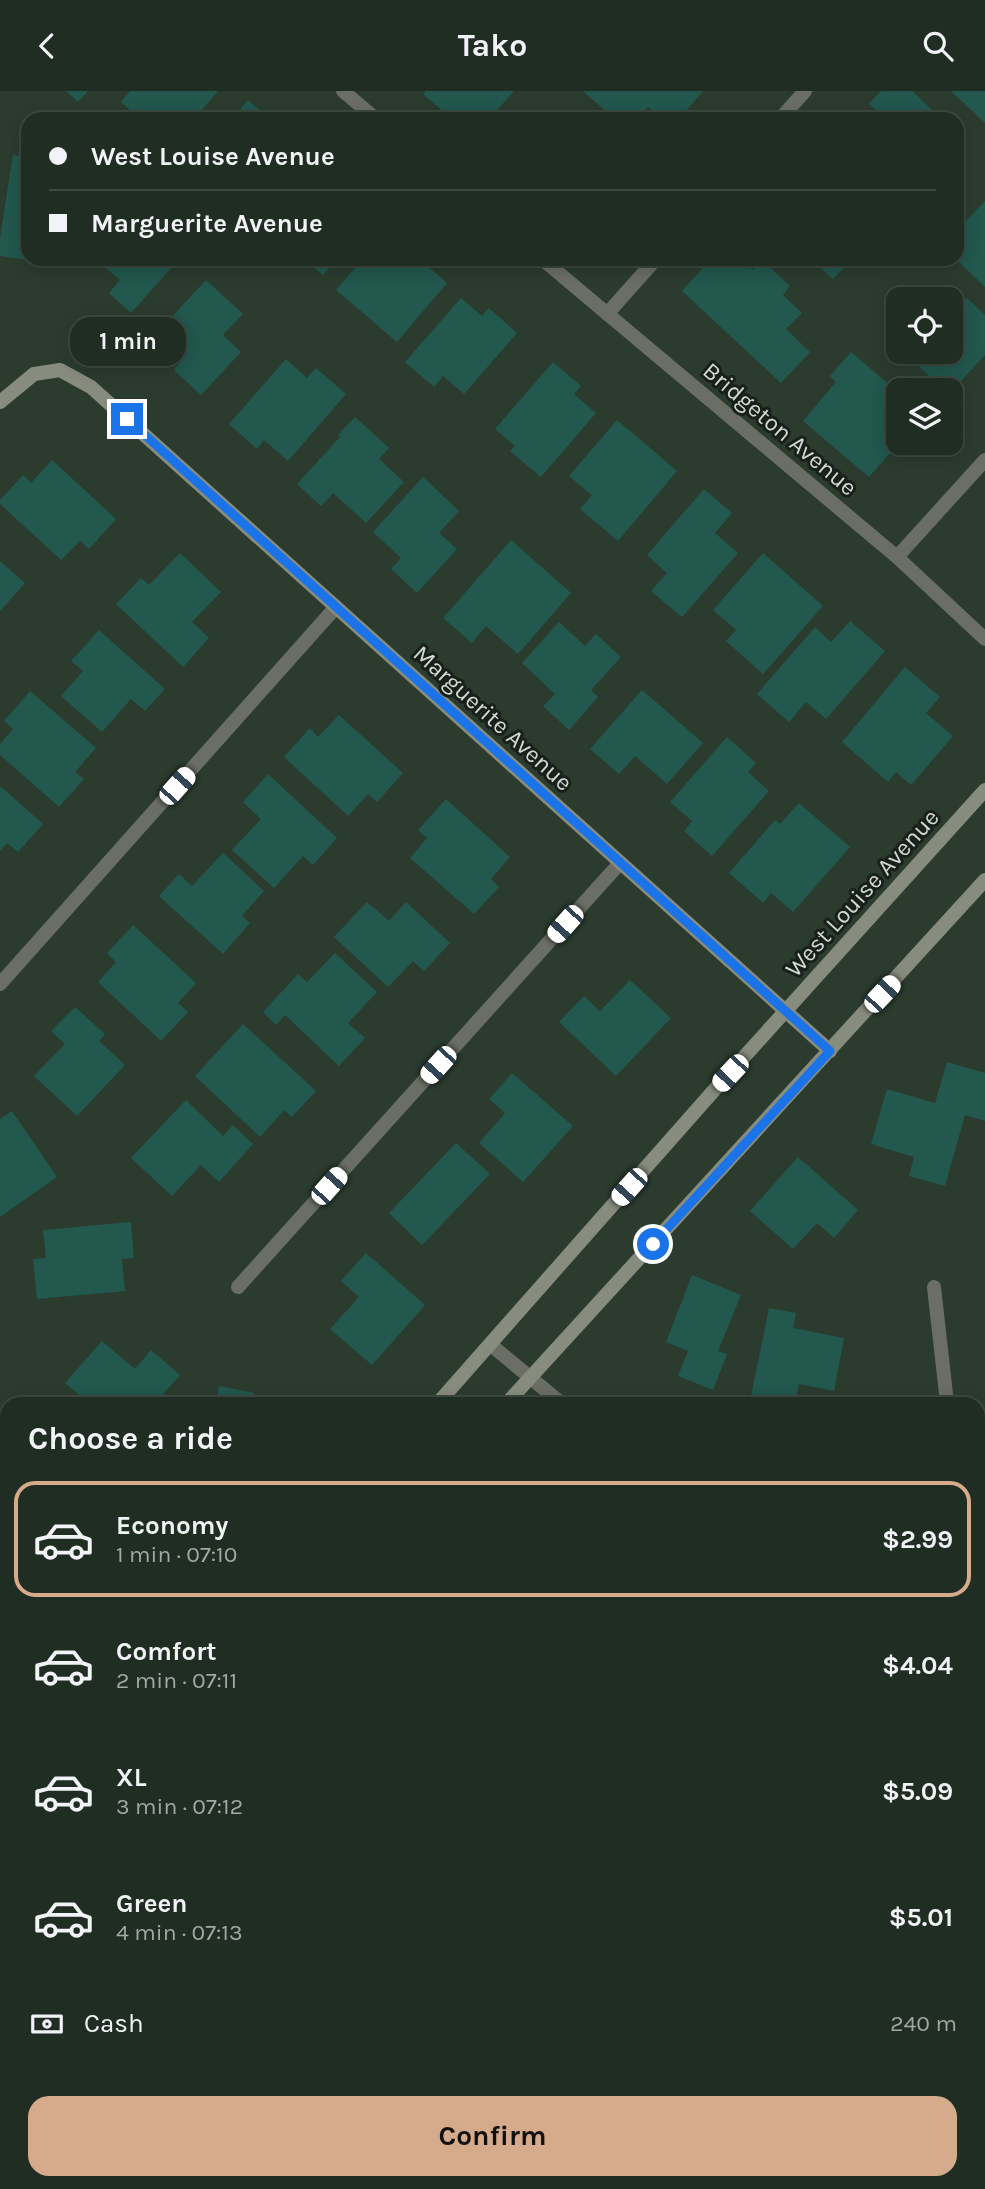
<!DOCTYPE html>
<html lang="en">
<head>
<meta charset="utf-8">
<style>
	:root { --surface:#202d23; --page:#2d3930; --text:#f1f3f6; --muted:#a2a8a6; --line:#3d4941; --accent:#d6ab8b }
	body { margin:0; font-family:Karla,sans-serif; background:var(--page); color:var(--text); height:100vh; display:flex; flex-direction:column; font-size:26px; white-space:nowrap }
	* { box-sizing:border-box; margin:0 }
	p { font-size:23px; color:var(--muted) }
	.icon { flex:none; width:38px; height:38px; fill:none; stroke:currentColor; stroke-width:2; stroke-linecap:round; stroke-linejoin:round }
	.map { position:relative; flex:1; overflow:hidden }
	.drawer { position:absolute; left:0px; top:1306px; width:985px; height:793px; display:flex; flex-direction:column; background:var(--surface); border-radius:21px 21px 0 0; box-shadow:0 4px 18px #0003,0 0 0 2px var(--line) }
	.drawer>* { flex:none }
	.top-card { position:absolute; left:21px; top:21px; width:943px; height:154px; border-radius:21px; box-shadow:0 4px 18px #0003,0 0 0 2px var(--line); display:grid; align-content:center; height:154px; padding:0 28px; background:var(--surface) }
	.controls { position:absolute; left:886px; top:196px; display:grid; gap:14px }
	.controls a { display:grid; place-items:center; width:77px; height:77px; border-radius:14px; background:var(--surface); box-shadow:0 4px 18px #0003,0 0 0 2px var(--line); font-size:35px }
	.end { position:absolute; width:32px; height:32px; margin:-16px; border:9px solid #1a73e8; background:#fff; box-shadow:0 0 0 4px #fff }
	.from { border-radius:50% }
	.bubble { position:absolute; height:49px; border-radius:21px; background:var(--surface); box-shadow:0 4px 18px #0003,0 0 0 2px var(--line); font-size:23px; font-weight:700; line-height:49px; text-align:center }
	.car { position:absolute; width:21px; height:42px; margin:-21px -10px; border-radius:9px; box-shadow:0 0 5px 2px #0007; background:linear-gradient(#fff 24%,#345 0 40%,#fff 0 76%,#345 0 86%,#fff 0) }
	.top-card b { display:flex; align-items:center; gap:24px; height:66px; font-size:26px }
	.top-card b+b { border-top:2px solid var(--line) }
	.top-card i { width:18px; height:18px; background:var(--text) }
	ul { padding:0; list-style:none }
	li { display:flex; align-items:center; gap:21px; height:116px; margin:0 14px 10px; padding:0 14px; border:4px solid transparent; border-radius:21px }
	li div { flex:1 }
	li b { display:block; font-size:26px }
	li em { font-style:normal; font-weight:700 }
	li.active { border-color:var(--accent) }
	li>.icon { width:63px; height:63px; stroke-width:1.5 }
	h2 { padding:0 28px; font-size:32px; line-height:84px }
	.pay { display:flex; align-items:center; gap:18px; height:77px; padding:0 28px; font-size:26px }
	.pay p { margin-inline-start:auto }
	.button { display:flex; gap:14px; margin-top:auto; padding:14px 28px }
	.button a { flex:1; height:80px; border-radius:21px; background:var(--accent); color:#111; font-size:28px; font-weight:700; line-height:80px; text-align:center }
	header { display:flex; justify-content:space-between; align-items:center; height:91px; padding:0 28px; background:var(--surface); font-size:32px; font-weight:700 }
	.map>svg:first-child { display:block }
</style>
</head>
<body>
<header><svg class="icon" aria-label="back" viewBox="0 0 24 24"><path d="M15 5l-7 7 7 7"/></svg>Tako<svg class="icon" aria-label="search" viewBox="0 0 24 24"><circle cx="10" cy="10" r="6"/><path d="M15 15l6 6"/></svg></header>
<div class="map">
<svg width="985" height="2098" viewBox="0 0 985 2098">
	<rect width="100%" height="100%" fill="#2b3c2f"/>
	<path fill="#22584e" d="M66,0H88L78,11Z
		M130,0H218L194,28H140L121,11Z
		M426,0H514L489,28H452L423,3Z
		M583,0H703L679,28H662L648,16L638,28H615Z
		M881,0H912L942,28H886L869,13Z
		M951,0H985V32Z
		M248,9L270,28H232Z
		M531,18L543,28H523Z
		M13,64L28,66V169L0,165V147Z
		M985,110V196L957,169V139Z
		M95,168H179L131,222L109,202L120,189Z
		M304,168H337L323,184Z
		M363,168H419L447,192L397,251L336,199Z
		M711,168H741L753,179L762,169L790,195L783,204L802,222L786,238L810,261L781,292L682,200Z
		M811,168H852L833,188Z
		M206,189L243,223L223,244L241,261L201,304L174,279L183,268L156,243Z
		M461,207L482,225L489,217L517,242L464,303L443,285L434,296L405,271Z
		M967,207L985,224V264L950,302V299H944L911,268L918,261H950V226Z
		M851,261L898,301V353L869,386L803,330L836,291L830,285Z
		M286,268L307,287L316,277L346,303L288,370L264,349L257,358L229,333Z
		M553,271L581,295L574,303L596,322L541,386L510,360L515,355L495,338Z
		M355,326L389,357L379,368L404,391L366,432L333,402L321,415L297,393L340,346L338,344Z
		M617,329L677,380L618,450L580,418L592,404L569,385Z
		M52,369L116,428L89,458L80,450L61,469L0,413V409L23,384L31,392Z
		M423,386L459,420L439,442L457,458L417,502L391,478L401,467L373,441Z
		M704,398L732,422L715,442L738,462L682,526L651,500L667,482L647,464Z
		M511,449L571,502L518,563L486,535L472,552L443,527Z
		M180,462L221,501L192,531L209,547L183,576L116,513L141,487L149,494Z
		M763,462L823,515L763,583L726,550L736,539L713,519Z
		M0,470L25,492L0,520Z
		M850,530L885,560L826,628L806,611L789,631L757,603L815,536L831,551Z
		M559,531L585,555L596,543L621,566L591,599L598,606L569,639L543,615L555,603L522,572Z
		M99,539L165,598L145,620L131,608L102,641L61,605L83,580L71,570Z
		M905,576L940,606L926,622L953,645L911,694L896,681L888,691L842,651Z
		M642,599L703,652L667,693L635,665L619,683L590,658Z
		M30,600L96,657L75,681L84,688L59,716L0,664V653L13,638L4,630Z
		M339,624L403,682L377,711L368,703L348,725L284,666L310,637L318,646Z
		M727,646L756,672L748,681L769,700L712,765L684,740L692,730L670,711Z
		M268,683L337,747L313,774L303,765L274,797L232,759L261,728L243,711Z
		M0,695L43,733L18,761L7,752L0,760Z
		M446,708L510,766L491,788L499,796L474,823L410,767L427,747L418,739Z
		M799,712L850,756L793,821L771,802L763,812L729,782L775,729L780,733Z
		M223,762L264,800L242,825L250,832L223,863L159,805L179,783L192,795Z
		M367,811L389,830L406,811L450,852L424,880L413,870L388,896L334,846Z
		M133,834L196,892L178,912L188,921L161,950L98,891L116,871L107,862Z
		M335,862L377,901L348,932L365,947L339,975L285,924L276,934L263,921L298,883L307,891Z
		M630,889L671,927L616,985L559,931L584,905L600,920Z
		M75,916L105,943L99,950L125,974L77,1025L34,985L65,953L51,940Z
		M243,933L316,1000L292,1026L284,1019L260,1046L195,985Z
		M947,971L985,982V1030L965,1024L945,1095L909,1085L914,1066L871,1053L887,998L935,1012Z
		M512,982L573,1035L523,1091L479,1052L505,1022L489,1008Z
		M186,1009L223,1045L233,1034L253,1053L219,1091L201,1074L172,1105L131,1067Z
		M12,1020L57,1086L0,1126V1028Z
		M456,1052L490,1083L422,1154L389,1122Z
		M798,1066L858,1119L834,1147L817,1132L793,1158L750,1120Z
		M131,1131L134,1167L122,1168L125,1200L37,1208L33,1168L46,1167L43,1139Z
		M366,1162L425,1214L372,1274L330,1238L359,1206L341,1190Z
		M692,1184L741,1204L718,1260L727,1263L713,1299L678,1285L688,1260L666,1251Z
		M769,1217L796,1222L793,1237L844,1247L834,1300L799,1293L795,1312L750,1310Z
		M102,1250L135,1278L151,1259L180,1284L156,1312H85L87,1311L65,1292Z
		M219,1295L254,1302L252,1312H216Z
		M0,1350L7,1356V1379L0,1387Z
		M0,1398L7,1404V1423L3,1428L0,1425Z
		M985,1704V1792L984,1793L978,1769V1705Z
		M985,1974V2011H984L978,1989V1976Z
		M7,2023V2062L0,2053V2029Z
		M31,2091H62L68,2098H36Z
		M356,2091H385L387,2098H340Z
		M482,2091H571L570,2098H481Z
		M705,2091H752V2092L729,2098H706Z"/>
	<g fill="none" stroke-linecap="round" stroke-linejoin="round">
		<path stroke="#6a6e65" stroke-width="14" d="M343,0L376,28
			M780,28L805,0
			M542,168L897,466L985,548
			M607,223L656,168
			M897,466L985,369
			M0,893L336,516
			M238,1196L620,772
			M934,1196L947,1312
			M491,1254L561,1312
			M978,1390L985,1389
			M0,1566L6,1578
			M978,1886L985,1884
			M648,2091V2098
			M182,2098L193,2091"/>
		<path stroke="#878c7e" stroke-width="14" d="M0,311L34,283L60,279L91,296L830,960
			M438,1312L716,997L985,699
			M507,1312L985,789
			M0,1802L7,1795
			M0,1867L7,1858"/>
		<path stroke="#828f85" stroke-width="5" stroke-dasharray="9 9" stroke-linecap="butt" d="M978,1545L985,1544
			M0,1747L7,1746"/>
	</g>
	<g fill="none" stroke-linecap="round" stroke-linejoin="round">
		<path stroke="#1a73e8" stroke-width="9" d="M127,328L830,960L653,1153"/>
	</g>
	<g text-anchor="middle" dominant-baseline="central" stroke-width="6" stroke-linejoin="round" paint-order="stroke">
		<g font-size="24" fill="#d0dad2" stroke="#19201b">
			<text transform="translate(780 338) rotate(40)">Bridgeton Avenue</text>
			<text transform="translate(493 627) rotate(42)">Marguerite Avenue</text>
			<text transform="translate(862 802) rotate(-48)">West Louise Avenue</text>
		</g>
	</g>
</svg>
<div class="controls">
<a><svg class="icon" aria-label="locate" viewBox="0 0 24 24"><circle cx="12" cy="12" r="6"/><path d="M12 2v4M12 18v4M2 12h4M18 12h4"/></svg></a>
<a><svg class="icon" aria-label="layers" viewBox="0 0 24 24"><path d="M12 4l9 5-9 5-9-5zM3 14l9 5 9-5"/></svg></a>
</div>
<i class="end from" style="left:653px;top:1153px"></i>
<i class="end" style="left:127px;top:328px"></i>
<div class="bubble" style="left:70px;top:226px;width:116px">1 min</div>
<i class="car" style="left:177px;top:695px;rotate:42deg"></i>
<i class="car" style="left:565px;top:833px;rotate:222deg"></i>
<i class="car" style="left:882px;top:903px;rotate:43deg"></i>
<i class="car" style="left:438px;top:974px;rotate:222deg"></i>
<i class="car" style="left:730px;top:982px;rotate:223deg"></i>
<i class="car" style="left:329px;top:1095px;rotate:42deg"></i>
<i class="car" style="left:629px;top:1096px;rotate:222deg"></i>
<div class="top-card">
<b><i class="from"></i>West Louise Avenue</b>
<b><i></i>Marguerite Avenue</b>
</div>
<section class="drawer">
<h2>Choose a ride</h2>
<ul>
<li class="active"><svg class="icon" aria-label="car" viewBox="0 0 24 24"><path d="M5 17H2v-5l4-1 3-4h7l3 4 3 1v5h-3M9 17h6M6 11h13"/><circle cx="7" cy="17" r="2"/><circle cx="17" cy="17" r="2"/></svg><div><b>Economy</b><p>1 min · 07:10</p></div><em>$2.99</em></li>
<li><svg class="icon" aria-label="car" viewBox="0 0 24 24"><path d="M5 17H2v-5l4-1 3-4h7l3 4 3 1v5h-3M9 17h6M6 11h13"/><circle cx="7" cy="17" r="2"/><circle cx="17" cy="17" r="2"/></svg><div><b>Comfort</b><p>2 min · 07:11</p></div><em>$4.04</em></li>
<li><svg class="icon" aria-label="car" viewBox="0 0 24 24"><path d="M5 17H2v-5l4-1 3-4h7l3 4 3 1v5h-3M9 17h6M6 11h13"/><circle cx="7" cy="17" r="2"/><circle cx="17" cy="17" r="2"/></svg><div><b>XL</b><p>3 min · 07:12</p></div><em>$5.09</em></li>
<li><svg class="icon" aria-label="car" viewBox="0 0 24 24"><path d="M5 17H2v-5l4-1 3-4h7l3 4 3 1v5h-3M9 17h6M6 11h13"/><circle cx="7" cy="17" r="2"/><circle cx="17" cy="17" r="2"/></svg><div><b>Green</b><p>4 min · 07:13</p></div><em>$5.01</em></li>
</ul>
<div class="pay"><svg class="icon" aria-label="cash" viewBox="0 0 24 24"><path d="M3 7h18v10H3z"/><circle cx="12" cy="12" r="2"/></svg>Cash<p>240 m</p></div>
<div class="button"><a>Confirm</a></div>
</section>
</div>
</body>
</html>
